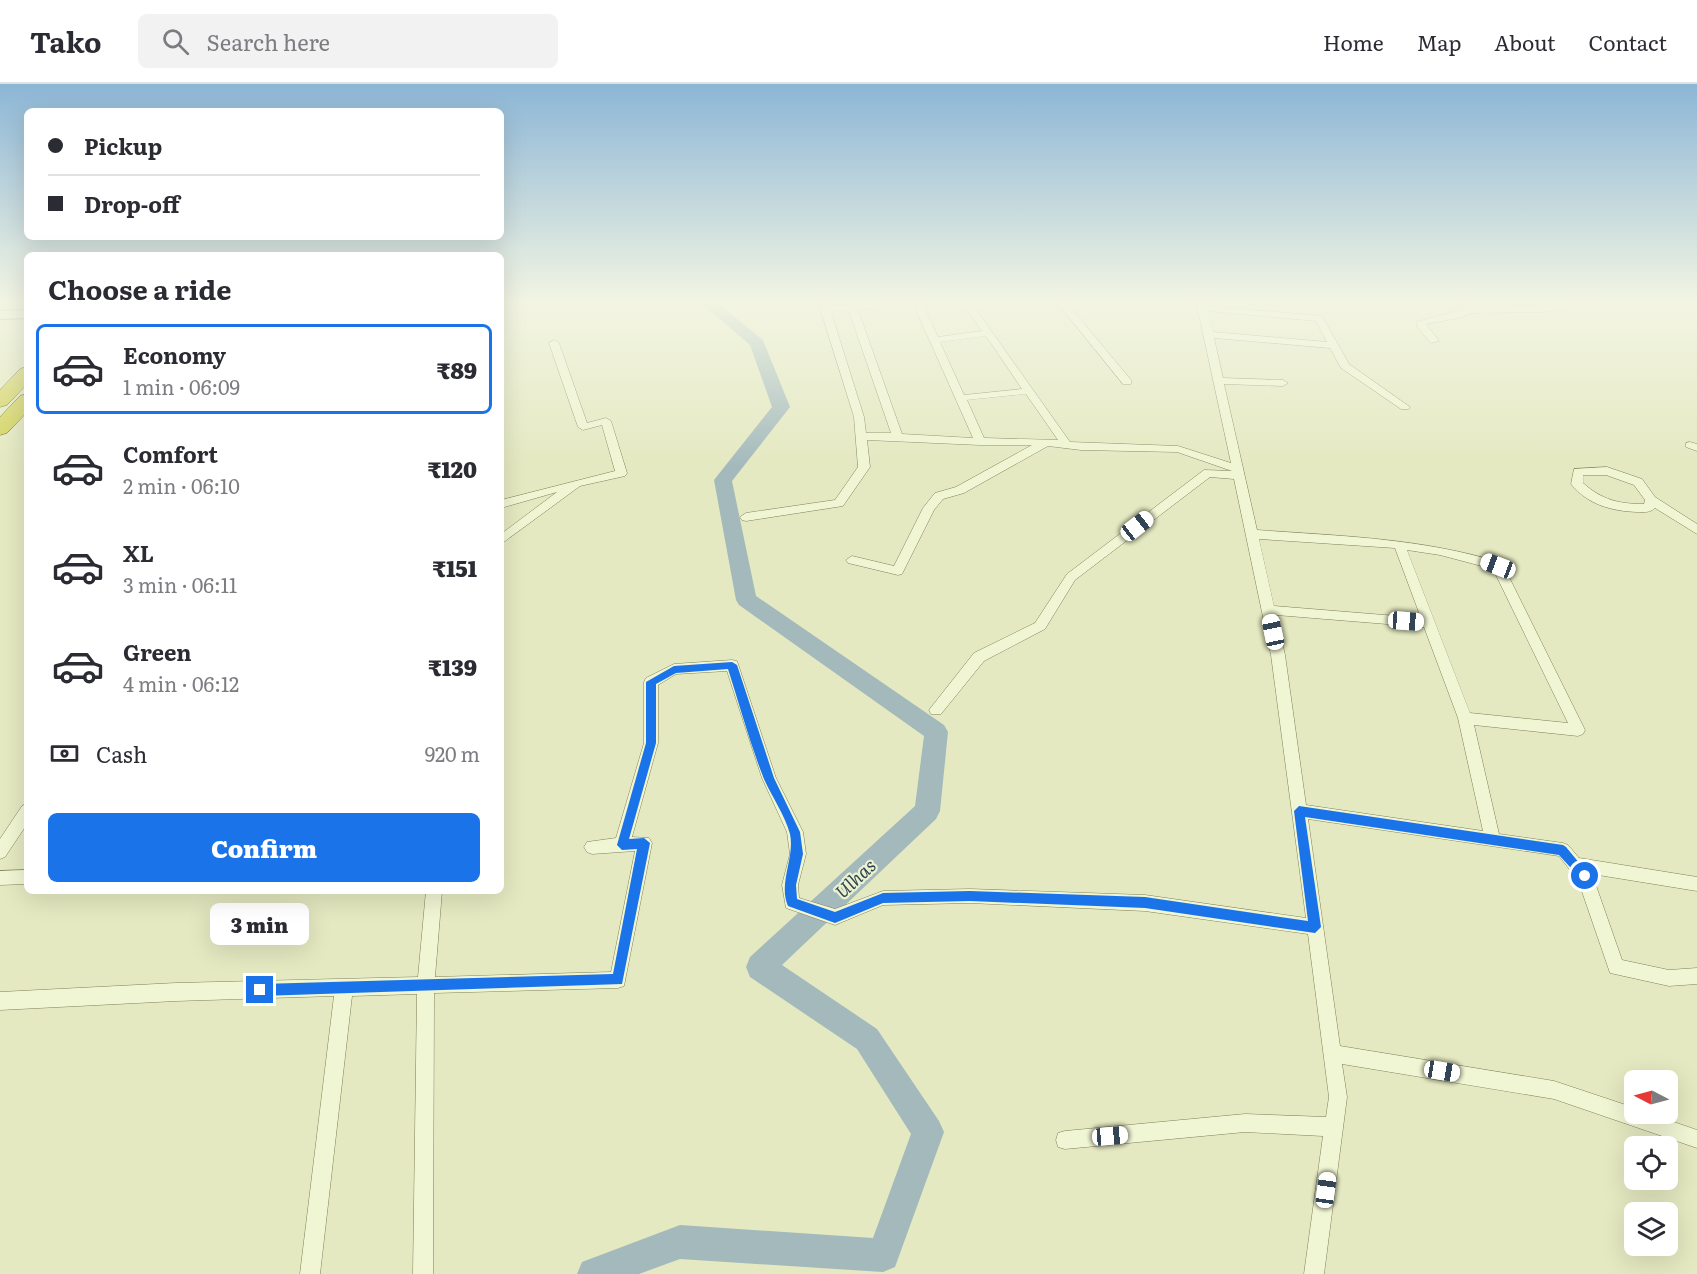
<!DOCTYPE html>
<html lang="en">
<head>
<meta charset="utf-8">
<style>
	:root { --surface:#fff; --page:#f2f2f3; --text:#2b2b33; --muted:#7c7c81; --line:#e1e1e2; --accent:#1a73e8 }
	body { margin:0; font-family:Literata,serif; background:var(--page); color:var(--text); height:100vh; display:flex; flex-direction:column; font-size:22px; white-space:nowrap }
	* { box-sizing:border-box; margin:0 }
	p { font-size:20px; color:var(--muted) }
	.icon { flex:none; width:33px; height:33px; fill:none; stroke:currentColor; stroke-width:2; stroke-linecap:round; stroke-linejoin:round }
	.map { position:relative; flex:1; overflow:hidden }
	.drawer { position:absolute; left:24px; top:168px; width:480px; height:642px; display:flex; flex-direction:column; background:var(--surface); border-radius:9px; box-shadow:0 6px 24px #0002 }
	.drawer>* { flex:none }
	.banner { position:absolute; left:24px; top:24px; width:480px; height:132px; border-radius:9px; box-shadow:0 6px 24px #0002; display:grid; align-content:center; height:132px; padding:0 24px; background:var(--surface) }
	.needle { width:39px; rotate:276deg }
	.controls { position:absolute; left:1624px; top:986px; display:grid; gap:12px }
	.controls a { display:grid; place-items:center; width:54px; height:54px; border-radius:9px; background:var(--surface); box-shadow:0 6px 24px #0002; font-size:30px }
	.end { position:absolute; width:27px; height:27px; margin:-14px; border:8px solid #1a73e8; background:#fff; box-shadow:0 0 0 3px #fff }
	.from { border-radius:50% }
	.bubble { position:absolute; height:42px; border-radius:9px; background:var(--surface); box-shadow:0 6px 24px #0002; font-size:20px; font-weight:800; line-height:42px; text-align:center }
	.car { position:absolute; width:18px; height:36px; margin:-18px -9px; border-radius:8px; box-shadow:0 0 4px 2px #0007; background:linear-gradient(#fff 24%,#345 0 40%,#fff 0 76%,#345 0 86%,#fff 0) }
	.banner b { display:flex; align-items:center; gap:21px; height:57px; font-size:22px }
	.banner b+b { border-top:2px solid var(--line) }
	.banner i { width:15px; height:15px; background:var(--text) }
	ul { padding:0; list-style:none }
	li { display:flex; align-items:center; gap:18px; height:90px; margin:0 12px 9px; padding:0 12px; border:3px solid transparent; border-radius:9px }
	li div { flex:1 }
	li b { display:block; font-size:22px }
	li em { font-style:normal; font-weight:800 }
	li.current { border-color:var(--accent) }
	li>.icon { width:54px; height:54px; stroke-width:1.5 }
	h2 { padding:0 24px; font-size:27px; line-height:72px }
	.pay { display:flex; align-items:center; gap:15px; height:66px; padding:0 24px; font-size:22px }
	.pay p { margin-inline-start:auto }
	.action { display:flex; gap:12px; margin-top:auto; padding:12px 24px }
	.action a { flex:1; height:69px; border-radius:9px; background:var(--accent); color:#fff; font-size:24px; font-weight:800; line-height:69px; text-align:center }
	header { display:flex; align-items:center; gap:36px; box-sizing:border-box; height:84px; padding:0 30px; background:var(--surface); border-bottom:2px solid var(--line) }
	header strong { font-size:28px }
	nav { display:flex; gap:33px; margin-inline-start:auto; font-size:21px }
	.search { width:420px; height:54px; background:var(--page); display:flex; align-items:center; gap:15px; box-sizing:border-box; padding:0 21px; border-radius:9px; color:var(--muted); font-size:22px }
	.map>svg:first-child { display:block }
</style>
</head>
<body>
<header>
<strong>Tako</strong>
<div class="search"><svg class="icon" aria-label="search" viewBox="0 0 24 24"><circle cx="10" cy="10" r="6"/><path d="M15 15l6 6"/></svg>Search here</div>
<nav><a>Home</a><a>Map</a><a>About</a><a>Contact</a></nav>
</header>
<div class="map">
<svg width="1697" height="1190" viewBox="0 0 1697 1190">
	<rect width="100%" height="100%" fill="#e4e9c1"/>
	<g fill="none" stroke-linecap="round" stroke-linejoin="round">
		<path fill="#a3b9bc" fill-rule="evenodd" d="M699,217H715L763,256L790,323L732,397L756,512L944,641L948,648L940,727L936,735L782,881L877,945L939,1037L944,1048L895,1183L883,1188L680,1175L639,1190H577L582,1178L680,1141L873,1154L911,1050L857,965L750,893L746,883L750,873L915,722L924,652L739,521L736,516L714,396L772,323L750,261Z"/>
		<defs>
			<path id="minor" d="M818,217H827L829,222L887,217H909L904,220L858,226L902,350L973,354L912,217H921L938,253L982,247L961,217H970L1070,358L1178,362L1231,379L1196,217H1205L1207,222L1322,232L1349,280L1410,323L1409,325H1401L1341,284L1330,264L1214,254L1223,294L1283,296L1288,299L1283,302L1224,300L1257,446C1340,452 1422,454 1502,479L1585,646L1583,650L1578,652L1474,641L1499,750L1563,759L1568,761L1579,774L1697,793V807L1592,790L1622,876L1669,886L1697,884V900L1669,902L1610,889L1578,796L1559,772L1308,735L1340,962L1554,997L1635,1024V1029H1648L1697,1046V1064L1554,1015L1342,980L1347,1013L1324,1190H1304L1323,1052L1245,1048L1065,1065L1058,1063L1056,1056L1058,1049L1065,1047L1245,1030L1326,1033L1329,1013L1308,850L1145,827L970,819L883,821L835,841L786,824L782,801L790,770L787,748L762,694L727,587L676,590L658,601V659L632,753L649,754L652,759L624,902L618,904L434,909L433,1190H413L417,910L352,912L320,1190H300L334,912L176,917L0,926V908L176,899L418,893L426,807H442L435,893L611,888L635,767L592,770L587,768L584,763L587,758L616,754L644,659V598L646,594L674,580L732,576L737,577L776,694L803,748L806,770L798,801L799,814L835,825L883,807L970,805L1145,811L1306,834L1271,571L1234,395L1210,393L1075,496L1045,545L984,577L941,630H931L929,626L974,569L1035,539L1067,490L1204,386L1232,387L1177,368L1081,366L1048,362L964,409L943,415L934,426L902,490L898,491L848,479L846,476L852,472L894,482L923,424L935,409L956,403L1032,361H980L867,356L870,383L843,422L746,437L742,436L740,433L746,429L835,416L858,383L854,333ZM849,227L891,349H866L864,333L831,228ZM1208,227L1316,237L1327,258L1213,248ZM986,252L1022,305L964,311L940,258ZM1026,310L1058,356L984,354L967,316ZM1259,455L1395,464L1421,534L1274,522ZM1407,466L1440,471L1493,485L1568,639L1470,629ZM1276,531L1424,543L1458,634L1483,747L1306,721L1285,571Z
				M1056,217H1065L1131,296V300H1123Z
				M1457,217H1466L1472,223L1544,222L1577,217H1595L1590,220L1544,228L1472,229L1459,234L1426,240L1439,257L1431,259L1418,244L1416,238L1464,225Z
				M554,256L559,259L587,339L606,334L611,337L627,389L625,392L580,402L501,460V450L557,408L501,424V416L615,387L602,341L583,346L578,343L549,259Z
				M1690,358L1697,360V367L1686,363V359Z
				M1607,383L1642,395L1655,413L1697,440V450L1655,424C1650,429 1644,428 1637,428C1612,427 1588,421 1571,400L1574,385ZM1583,391H1606L1634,401L1645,416L1644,420C1619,420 1602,416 1583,399Z
				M27,720V740L5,773L0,775V755L22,722Z
				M27,786V800L0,801V787Z"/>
			<path id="tertiary" d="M27,226V234L0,235V227Z"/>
			<path id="motorway" d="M27,283V300L7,321L0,323V306L20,285Z
				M27,310V328L7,349L0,351V333L20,312Z"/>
		</defs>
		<use href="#minor" stroke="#81805a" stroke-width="1"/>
		<use href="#tertiary" stroke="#81805a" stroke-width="2"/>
		<use href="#motorway" stroke="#4f4c2e" stroke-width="1"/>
		<use href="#minor" fill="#f0f5d3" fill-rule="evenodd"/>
		<use href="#tertiary" fill="#f0f5d3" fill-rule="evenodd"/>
		<use href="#motorway" fill="#d2d258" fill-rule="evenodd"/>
	</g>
	<linearGradient id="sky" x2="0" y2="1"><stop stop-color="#8cb6d6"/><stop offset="0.57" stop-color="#f3f5e3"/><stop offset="1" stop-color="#f3f5e3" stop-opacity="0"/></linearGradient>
	<rect width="1697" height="383" fill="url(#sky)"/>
	<path fill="#1a73e8" d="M732,578L737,581L774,694L800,748L803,770L796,801L797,815L835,828L883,809L970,807L1145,813L1308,837L1294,727L1299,722L1563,761L1566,763L1590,792L1585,797L1581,795L1559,771L1305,733L1321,843L1315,849L1145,824L970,817L883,819L835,839L788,822C778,799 795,774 790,750C785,731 772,713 764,695C750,660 740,622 728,585L676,589L656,600V659L629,755L644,754L650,759L622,900L260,912L256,910L254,906L256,901L260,900L613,890L637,765L622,766L617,761L646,659V598L674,582Z"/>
	<g text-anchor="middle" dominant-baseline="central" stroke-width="4.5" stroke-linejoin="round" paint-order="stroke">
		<g font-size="18" font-style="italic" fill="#2e4451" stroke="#ecf1d0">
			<text transform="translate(855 794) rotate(-43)">Ulhas</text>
		</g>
	</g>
</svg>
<div class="controls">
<a><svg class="needle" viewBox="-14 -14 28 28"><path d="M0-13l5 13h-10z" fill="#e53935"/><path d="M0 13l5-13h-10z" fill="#7c7c81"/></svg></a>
<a><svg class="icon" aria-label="locate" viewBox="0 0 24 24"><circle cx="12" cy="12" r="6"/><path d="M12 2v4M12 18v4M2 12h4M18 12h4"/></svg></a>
<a><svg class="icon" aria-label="layers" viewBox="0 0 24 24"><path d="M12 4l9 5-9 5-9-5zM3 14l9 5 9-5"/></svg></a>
</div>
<i class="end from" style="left:1585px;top:792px"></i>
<i class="end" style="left:260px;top:906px"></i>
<div class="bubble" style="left:210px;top:819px;width:99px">3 min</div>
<i class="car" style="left:1137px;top:442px;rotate:52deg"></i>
<i class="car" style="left:1498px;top:482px;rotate:291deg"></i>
<i class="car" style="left:1406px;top:537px;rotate:94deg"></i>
<i class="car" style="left:1273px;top:548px;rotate:348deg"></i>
<i class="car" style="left:1442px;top:987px;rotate:99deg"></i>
<i class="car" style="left:1110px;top:1052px;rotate:85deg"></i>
<i class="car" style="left:1326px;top:1106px;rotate:8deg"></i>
<div class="banner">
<b><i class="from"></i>Pickup</b>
<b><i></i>Drop-off</b>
</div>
<section class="drawer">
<h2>Choose a ride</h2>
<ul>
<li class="current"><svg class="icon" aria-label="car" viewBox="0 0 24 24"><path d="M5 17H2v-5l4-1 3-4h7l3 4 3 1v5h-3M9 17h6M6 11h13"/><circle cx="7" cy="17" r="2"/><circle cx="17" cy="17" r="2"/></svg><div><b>Economy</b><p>1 min · 06:09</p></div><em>₹89</em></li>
<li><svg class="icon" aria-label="car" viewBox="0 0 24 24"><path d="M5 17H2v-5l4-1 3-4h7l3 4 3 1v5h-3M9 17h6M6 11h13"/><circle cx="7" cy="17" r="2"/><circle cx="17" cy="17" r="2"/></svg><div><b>Comfort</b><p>2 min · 06:10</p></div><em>₹120</em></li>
<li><svg class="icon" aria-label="car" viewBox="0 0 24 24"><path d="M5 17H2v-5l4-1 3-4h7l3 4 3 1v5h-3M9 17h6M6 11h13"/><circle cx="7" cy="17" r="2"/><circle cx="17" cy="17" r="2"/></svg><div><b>XL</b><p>3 min · 06:11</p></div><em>₹151</em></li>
<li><svg class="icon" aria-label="car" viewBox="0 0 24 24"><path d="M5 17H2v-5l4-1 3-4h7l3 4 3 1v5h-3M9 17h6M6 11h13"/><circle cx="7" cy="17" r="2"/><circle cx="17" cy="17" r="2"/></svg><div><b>Green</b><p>4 min · 06:12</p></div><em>₹139</em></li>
</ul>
<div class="pay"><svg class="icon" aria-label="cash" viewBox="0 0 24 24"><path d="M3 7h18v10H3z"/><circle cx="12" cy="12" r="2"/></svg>Cash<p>920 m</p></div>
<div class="action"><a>Confirm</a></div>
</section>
</div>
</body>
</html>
